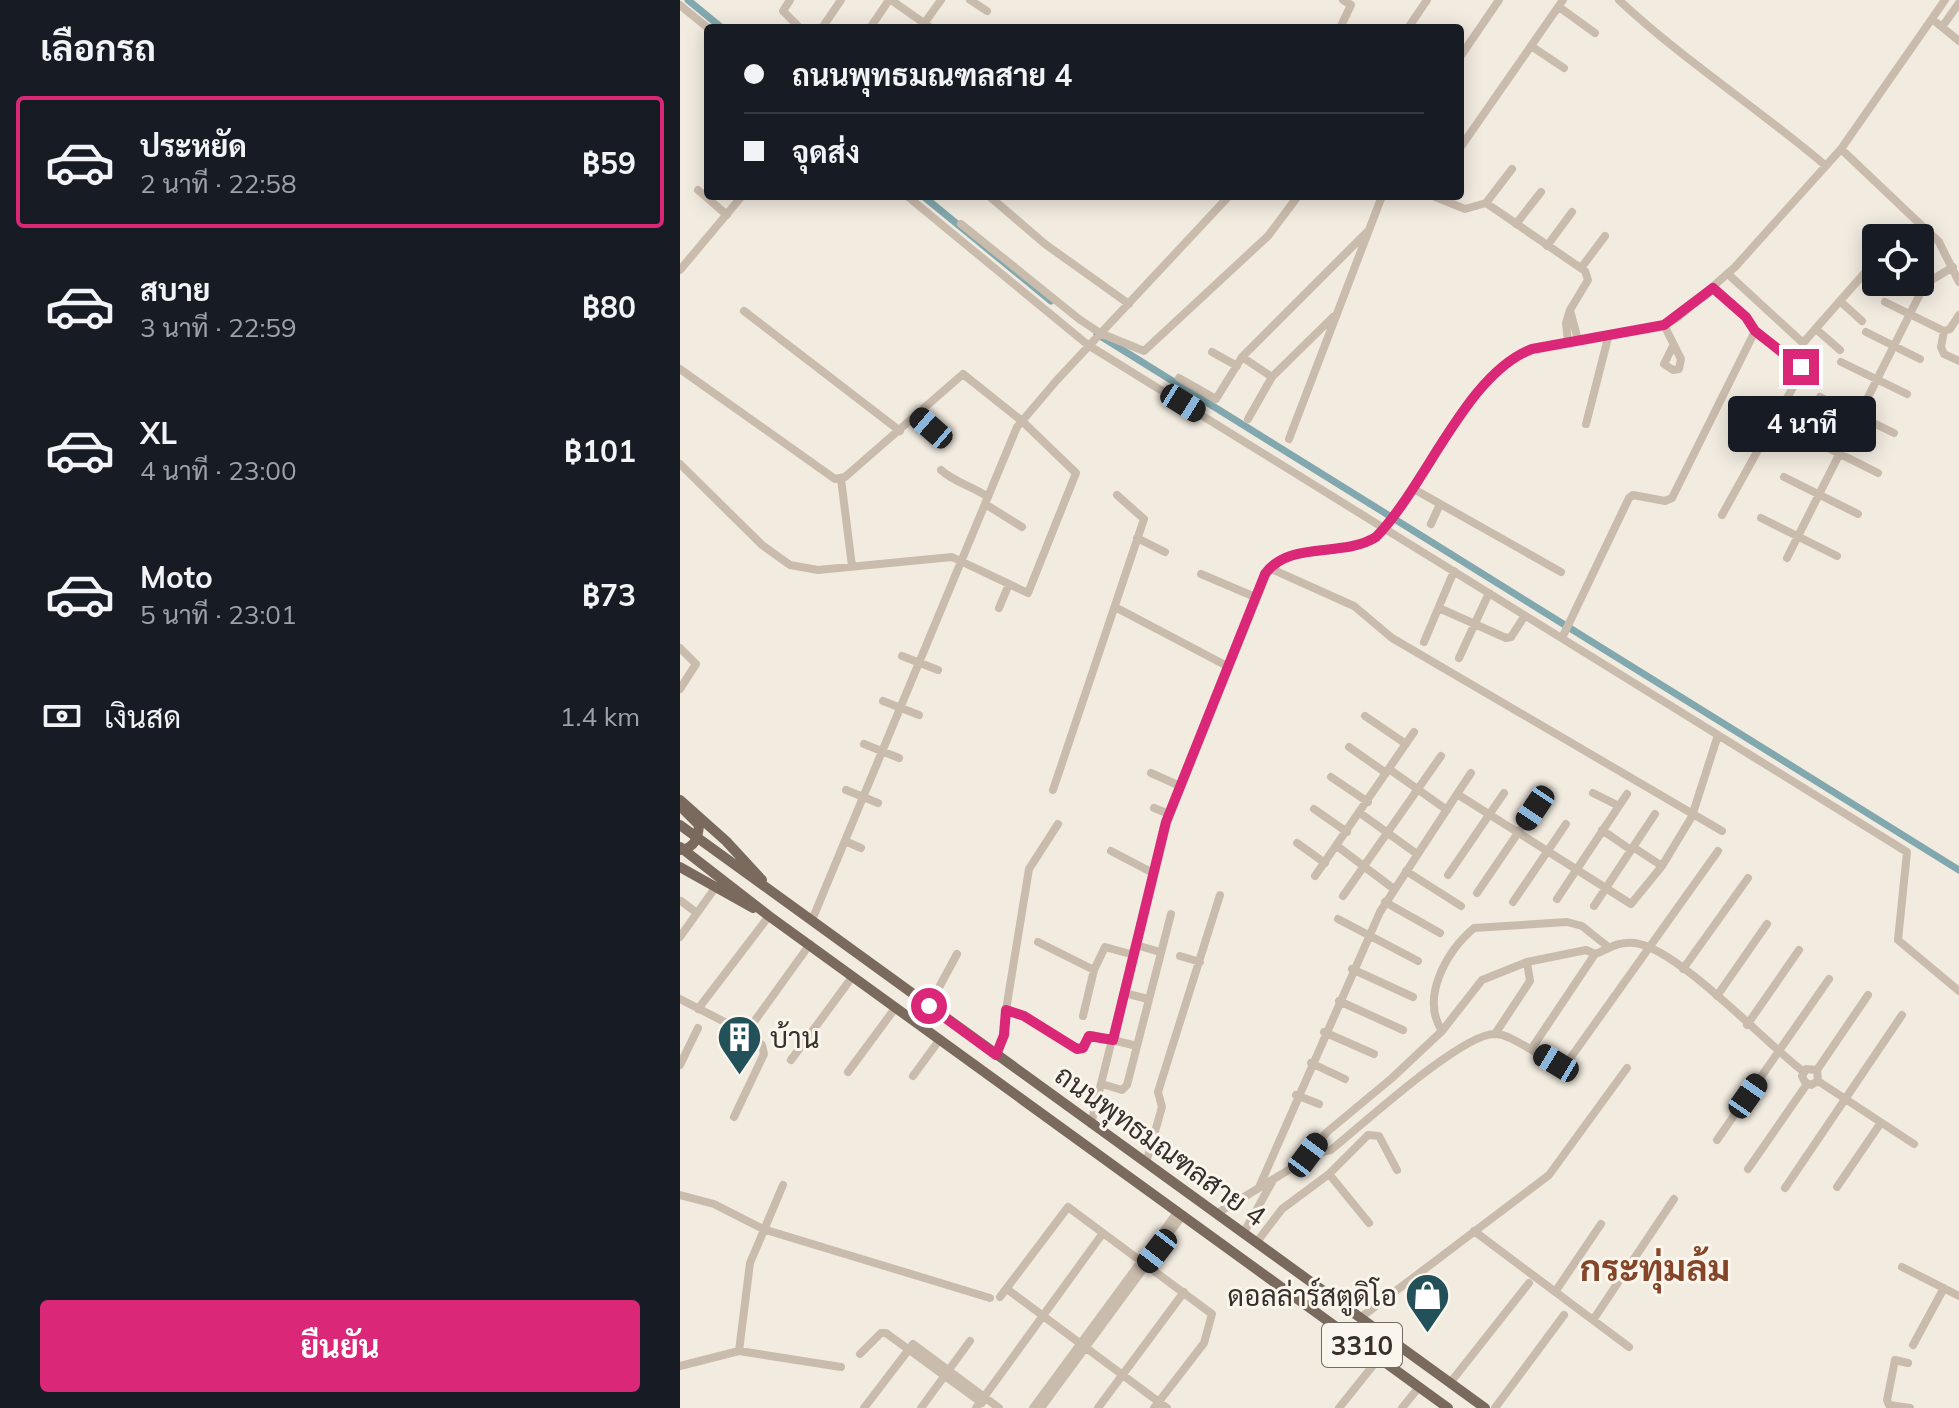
<!DOCTYPE html>
<html lang="th">
<head>
<meta charset="utf-8">
<style>
	:root { --surface:#171b24; --page:#242831; --text:#f1f3f6; --muted:#9ea1a6; --line:#363941; --accent:#db2777 }
	body { margin:0; font-family:Mulish,Sarabun,sans-serif; background:var(--page); color:var(--text); height:100vh; display:flex; flex-direction:column; font-size:30px; white-space:nowrap }
	* { box-sizing:border-box; margin:0 }
	p { font-size:26px; color:var(--muted) }
	.icon { flex:none; width:44px; height:44px; fill:none; stroke:currentColor; stroke-width:2; stroke-linecap:round; stroke-linejoin:round }
	.map { position:relative; flex:1; overflow:hidden }
	.panel { display:flex; flex-direction:column; background:var(--surface); width:680px }
	.panel>* { flex:none }
	.banner { position:absolute; left:24px; top:24px; width:760px; height:176px; border-radius:8px; box-shadow:0 4px 20px #0003; display:grid; align-content:center; height:176px; padding:0 40px; background:var(--surface) }
	.buttons { position:absolute; left:1182px; top:224px; display:grid; gap:16px }
	.buttons a { display:grid; place-items:center; width:72px; height:72px; border-radius:8px; background:var(--surface); box-shadow:0 4px 20px #0003; font-size:40px }
	.end { position:absolute; width:36px; height:36px; margin:-18px; border:10px solid #db2777; background:#fff; box-shadow:0 0 0 4px #fff }
	.from { border-radius:50% }
	.bubble { position:absolute; height:56px; border-radius:8px; background:var(--surface); box-shadow:0 4px 20px #0003; font-size:26px; font-weight:700; line-height:56px; text-align:center }
	.car { position:absolute; width:24px; height:48px; margin:-24px -12px; border-radius:10px; box-shadow:0 0 6px 2px #0007; background:linear-gradient(#222 24%,#8ab4d8 0 40%,#222 0 76%,#8ab4d8 0 86%,#222 0) }
	.banner b { display:flex; align-items:center; gap:28px; height:76px; font-size:30px }
	.banner b+b { border-top:2px solid var(--line) }
	.banner i { width:20px; height:20px; background:var(--text) }
	ul { padding:0; list-style:none }
	li { display:flex; align-items:center; gap:24px; height:132px; margin:0 16px 12px; padding:0 24px; border:4px solid transparent; border-radius:8px }
	li div { flex:1 }
	li b { display:block; font-size:30px }
	li em { font-style:normal; font-weight:700 }
	li.current { border-color:var(--accent) }
	li>.icon { width:72px; height:72px; stroke-width:1.5 }
	h2 { padding:0 40px; font-size:36px; line-height:96px }
	.pay { display:flex; align-items:center; gap:20px; height:88px; padding:0 40px; font-size:30px }
	.pay p { margin-inline-start:auto }
	.cta { display:flex; gap:16px; margin-top:auto; padding:16px 40px }
	.cta a { flex:1; height:92px; border-radius:8px; background:var(--accent); color:#fff; font-size:32px; font-weight:700; line-height:92px; text-align:center }
	main { display:flex; flex:1; min-height:0 }
	.map>svg:first-child { display:block }
</style>
</head>
<body>
<main>
<section class="panel">
<h2>เลือกรถ</h2>
<ul>
<li class="current"><svg class="icon" aria-label="car" viewBox="0 0 24 24"><path d="M5 17H2v-5l4-1 3-4h7l3 4 3 1v5h-3M9 17h6M6 11h13"/><circle cx="7" cy="17" r="2"/><circle cx="17" cy="17" r="2"/></svg><div><b>ประหยัด</b><p>2 นาที · 22:58</p></div><em>฿59</em></li>
<li><svg class="icon" aria-label="car" viewBox="0 0 24 24"><path d="M5 17H2v-5l4-1 3-4h7l3 4 3 1v5h-3M9 17h6M6 11h13"/><circle cx="7" cy="17" r="2"/><circle cx="17" cy="17" r="2"/></svg><div><b>สบาย</b><p>3 นาที · 22:59</p></div><em>฿80</em></li>
<li><svg class="icon" aria-label="car" viewBox="0 0 24 24"><path d="M5 17H2v-5l4-1 3-4h7l3 4 3 1v5h-3M9 17h6M6 11h13"/><circle cx="7" cy="17" r="2"/><circle cx="17" cy="17" r="2"/></svg><div><b>XL</b><p>4 นาที · 23:00</p></div><em>฿101</em></li>
<li><svg class="icon" aria-label="car" viewBox="0 0 24 24"><path d="M5 17H2v-5l4-1 3-4h7l3 4 3 1v5h-3M9 17h6M6 11h13"/><circle cx="7" cy="17" r="2"/><circle cx="17" cy="17" r="2"/></svg><div><b>Moto</b><p>5 นาที · 23:01</p></div><em>฿73</em></li>
</ul>
<div class="pay"><svg class="icon" aria-label="cash" viewBox="0 0 24 24"><path d="M3 7h18v10H3z"/><circle cx="12" cy="12" r="2"/></svg>เงินสด<p>1.4 km</p></div>
<div class="cta"><a>ยืนยัน</a></div>
</section>
<div class="map">
<svg width="1279" height="1408" viewBox="0 0 1279 1408">
	<rect width="100%" height="100%" fill="#f2ebe0"/>
	<g fill="none" stroke-linecap="round" stroke-linejoin="round">
		<path stroke="#81a8ae" stroke-width="7" d="M8,0L42,28
			M243,196L371,301
			M417,334L1279,870"/>
		<path stroke="#cabcad" stroke-width="8" d="M110,0L103,11L120,28
			M211,0L251,28
			M290,0L307,11
			M939,0C1003,60 1078,108 1146,166
			M0,5L28,28
			M879,7L915,33
			M1252,19L1279,41
			M243,25L261,0
			M1262,27L1279,3
			M142,28L161,0
			M190,28L209,0
			M660,28L671,5L663,0
			M728,28L747,0
			M851,46L884,68
			M780,57L819,0
			M780,148L883,0
			M1161,149L1259,242L1279,282
			M18,190L47,215
			M227,196L408,345L1227,852L1218,940L1279,991
			M309,196L365,244L449,304
			M753,196L785,209L806,203L905,271L908,280L890,310
			M806,203L832,169
			M281,224L399,319L420,333L464,351L588,236L618,196
			M836,224L861,192
			M1197,235L1200,238
			M867,246L892,212
			M901,268L925,236
			M0,270L62,196
			M1048,274L1123,343L1196,260
			M1200,282L1208,289
			M1033,288L1066,317L1075,331L1122,371L1042,515
			M1161,302L1182,321
			M1205,302L1264,331L1270,329L1279,315
			M64,311L220,431
			M984,325L1001,359L999,369L993,370L984,364L993,346
			M1137,330L1160,350
			M1264,331L1261,347L1264,354L1279,361
			M1186,332L1240,359
			M888,342L886,323L890,310L898,340
			M532,352L557,366
			M562,357L592,377
			M1161,362L1227,394
			M0,369L155,479L165,477L283,374L342,421L396,473L348,593L272,557L138,570L110,565L82,545L0,464
			M499,378L536,399L562,357L688,231
			M1140,397L1214,433
			M237,416L265,440
			M568,419L592,377L653,317
			M1095,420L1121,436
			M906,424L929,334
			M609,439L702,196
			M1130,439L1198,473
			M261,470C275,483 293,486 308,497
			M1104,477L1178,514
			M161,479L172,566
			M732,488L881,572
			M305,504L342,527
			M1081,518L1157,556
			M751,524L760,504
			M457,538L485,552
			M1107,558L1245,284L1273,267
			M589,568L674,606L712,638L1042,831
			M521,574L575,597
			M435,607L547,666
			M319,608L329,584
			M759,608L826,638L831,637L842,620
			M882,638L949,498L953,495L985,501L992,498L1075,331
			M744,642L774,571
			M0,648L16,664L0,689
			M222,656L258,670
			M779,658L809,593
			M203,701L239,715
			M685,716L726,744
			M184,744L219,758
			M669,747L706,773
			M709,769L767,810
			M471,773L500,786
			M791,773L777,794L951,904L982,866L1011,818
			M651,777L688,802
			M166,790L198,803
			M373,790L464,519L437,495
			M913,793L939,806
			M474,808L489,814
			M634,809L667,832
			M680,813L737,854
			M1013,813L1038,735
			M922,830L951,850
			M165,841L181,848
			M617,843L645,863
			M657,846L714,889
			M953,847L982,866
			M431,851L473,873
			M726,871L781,906
			M768,875L824,793
			M635,876L734,732
			M797,893L855,808
			M663,896L761,756
			M877,899L947,794
			M1,901L17,913
			M705,902L760,933
			M833,902L886,824
			M914,906L975,814
			M658,919L738,961
			M132,920L337,427L377,380L549,196
			M0,937L35,888
			M358,942L414,970L425,947L454,955
			M456,945L480,952
			M500,956L520,962
			M672,969L733,997
			M1003,969L1068,878
			M444,993L468,999
			M1037,996L1087,924
			M0,999L66,1033
			M659,1001L723,1030
			M249,1006L277,954
			M18,1009L89,916
			M326,1010L349,869L378,824
			M403,1016L414,970
			M1067,1025L1119,950
			M762,1031C740,997 767,951 794,928L887,922L902,926L927,946
			M644,1032L694,1054
			M815,1034L850,981L847,962
			M852,1048L915,954
			M316,1055L324,1035L326,1010L344,1016L397,1049H401L412,1035L457,1046
			M111,1060L173,976
			M631,1063L665,1079
			M0,1065L18,1028
			M1137,1070L1126,1069L1122,1076L1125,1082L1131,1085L1138,1081L1137,1070L1188,995
			M168,1072L216,1007
			M233,1076L260,1039
			M1138,1081L1234,1144
			M422,1084L442,1090L447,1085L491,914
			M616,1095L639,1104
			M54,1117L84,1054L82,1045L66,1033L130,944
			M411,1124L486,822L589,568C618,543 664,558 696,537C746,486 786,374 852,349L984,325L997,318L1055,267L1161,149L1265,0
			M1037,1140L1149,979
			M628,1155L651,1150C681,1126 784,1031 816,1034C840,1036 866,1068 889,1060L1038,851
			M466,1163L482,1107L478,1092L482,1079L540,895
			M1068,1169L1127,1084
			M649,1174L689,1223
			M580,1185L700,912L777,794
			M1157,1187L1200,1124
			M1105,1188L1222,1015
			M0,1195L34,1204L83,1229L310,1298
			M536,1214L620,1163L647,1132L712,1078L762,1031L802,980L847,962L906,950L915,954C929,949 937,941 955,943C999,949 1085,1043 1124,1072
			M794,1231L949,1347
			M563,1234L592,1182
			M576,1243L602,1209L649,1174L688,1135L699,1136L717,1170
			M1222,1267L1279,1296
			M327,1289L487,1408
			M875,1292L921,1224
			M320,1297L388,1207L532,1314L524,1343L474,1408
			M680,1318L869,1175L947,1068
			M913,1320L994,1199
			M1233,1345L1264,1288
			M59,1351L70,1263L103,1185
			M180,1354L201,1333H206L302,1403
			M1228,1363L1215,1360L1207,1400L1209,1405L1230,1408
			M0,1366L59,1351L161,1367
			M770,1383L849,1283
			M184,1408L233,1344L319,1408
			M241,1408L290,1341
			M296,1408L423,1233
			M353,1408L498,1211
			M361,1408L503,1215
			M418,1408L504,1292
			M659,1408L699,1358
			M722,1408L739,1387
			M815,1408L884,1315"/>
		<path stroke="#7a695d" stroke-width="10" d="M0,800L46,841L82,880
			M0,825L805,1408
			M0,847L89,916L768,1408
			M0,867L73,908"/>
		<path stroke="#7a695d" stroke-width="10" d="M0,806L19,825C18,838 15,848 0,850"/>
	</g>
	<g fill="none" stroke-linecap="round" stroke-linejoin="round">
		<path stroke="#db2777" stroke-width="10" d="M249,1006L316,1055L324,1035L326,1010L344,1016L397,1049L403,1048L409,1036L433,1040L486,822L585,574C609,540 663,558 696,537C746,486 786,374 852,349L984,325L1033,288L1066,317L1075,331L1121,367"/>
	</g>
	<defs>
		<symbol id="building-pin" viewBox="-11 -11 22 30"><path d="M0 17L-7.5 6A9.5 9.5 0 1 1 7.5 6Z" fill="#225159" stroke="#faf5ed"/><path d="M-4-6H4V6H1V3H-1V6H-4ZM-2.5-4.3h1.7v1.8h-1.7ZM.8-4.3h1.7v1.8H.8ZM-2.5-1h1.7V.8h-1.7ZM.8-1h1.7V.8H.8Z" fill="#fff"/></symbol>
		<symbol id="shop-pin" viewBox="-11 -11 22 30"><path d="M0 17L-7.5 6A9.5 9.5 0 1 1 7.5 6Z" fill="#225159" stroke="#faf5ed"/><path d="M-5-2.5h2.3a2.7 3.5 0 0 1 5.4 0H5L5.5 6h-11ZM-1.5-2.5h3a1.5 2.3 0 0 0-3 0Z" fill="#fff"/></symbol>
	</defs>
	<g fill-rule="evenodd">
		<use href="#building-pin" x="34" y="1012" width="51" height="69"/>
		<use href="#shop-pin" x="722" y="1270" width="51" height="69"/>
	</g>
	<g text-anchor="middle" dominant-baseline="central" stroke-width="6" stroke-linejoin="round" paint-order="stroke">
		<rect fill="#faf5ed" stroke="#736b65" stroke-width="2" x="642" y="1323" width="80" height="44" rx="6"/>
		<g font-size="26" font-weight="bold" fill="#39302b">
			<text x="682" y="1345">3310</text>
		</g>
		<g font-size="28" fill="#39302b" stroke="#faf5ed" text-anchor="start">
			<text x="90" y="1037">บ้าน</text>
			<text x="717" y="1295" text-anchor="end">ดอลล่าร์สตูดิโอ</text>
		</g>
		<g font-size="28" fill="#39302b" stroke="#faf5ed">
			<text transform="translate(481 1145) rotate(36)">ถนนพุทธมณฑลสาย 4</text>
		</g>
		<g font-size="36" font-weight="bold" fill="#844528" stroke="#faf5ed">
			<text x="975" y="1267">กระทุ่มล้ม</text>
		</g>
	</g>
</svg>
<div class="buttons">
<a><svg class="icon" aria-label="locate" viewBox="0 0 24 24"><circle cx="12" cy="12" r="6"/><path d="M12 2v4M12 18v4M2 12h4M18 12h4"/></svg></a>
</div>
<i class="end from" style="left:249px;top:1006px"></i>
<i class="end" style="left:1121px;top:367px"></i>
<div class="bubble" style="left:1048px;top:396px;width:148px">4 นาที</div>
<i class="car" style="left:503px;top:403px;rotate:122deg"></i>
<i class="car" style="left:251px;top:428px;rotate:311deg"></i>
<i class="car" style="left:855px;top:808px;rotate:214deg"></i>
<i class="car" style="left:876px;top:1063px;rotate:301deg"></i>
<i class="car" style="left:1068px;top:1096px;rotate:35deg"></i>
<i class="car" style="left:628px;top:1155px;rotate:37deg"></i>
<i class="car" style="left:477px;top:1251px;rotate:218deg"></i>
<div class="banner">
<b><i class="from"></i>ถนนพุทธมณฑลสาย 4</b>
<b><i></i>จุดส่ง</b>
</div>
</div>
</main>
</body>
</html>
